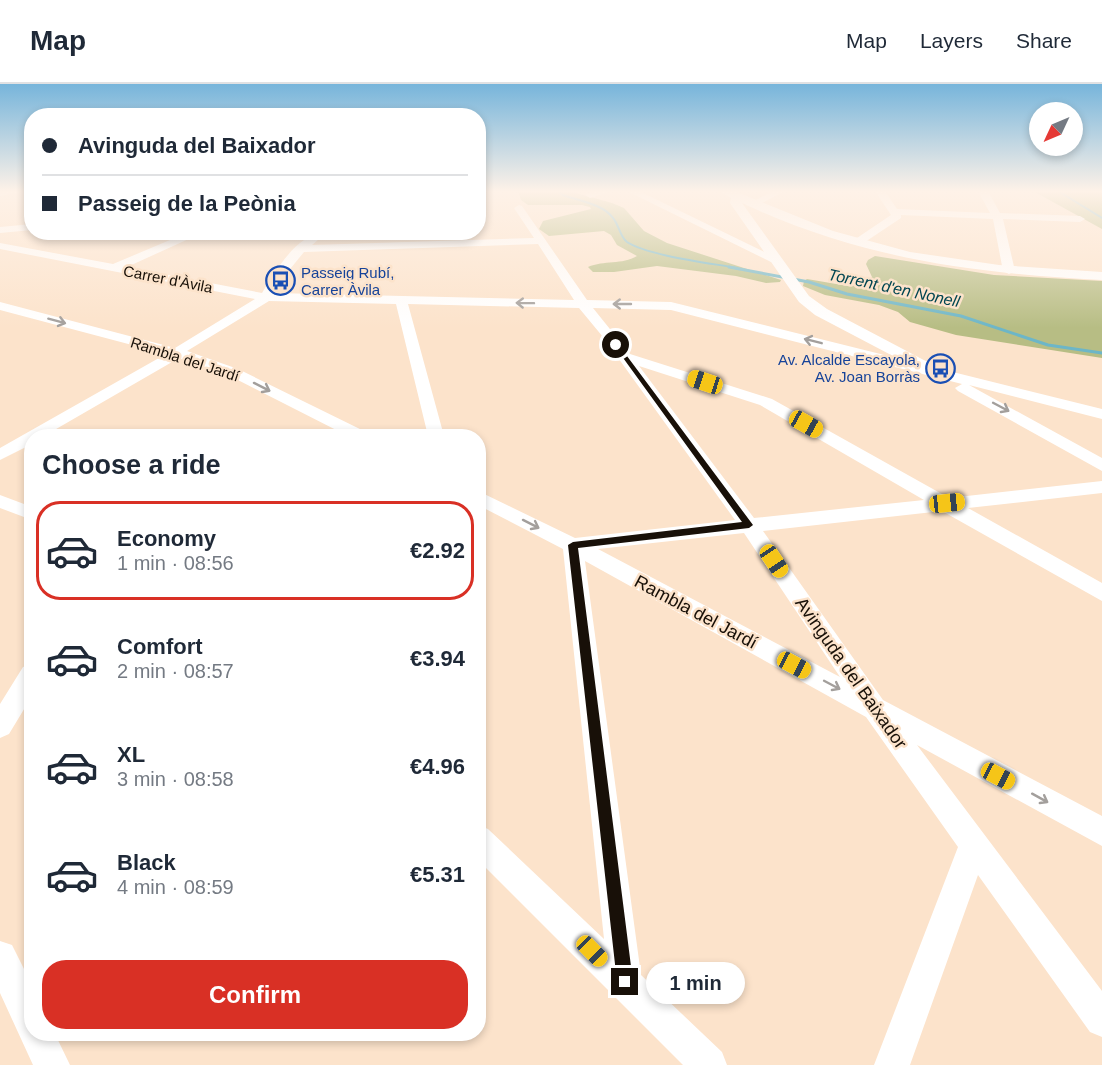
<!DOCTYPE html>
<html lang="en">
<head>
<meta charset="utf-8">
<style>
	:root { --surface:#fff; --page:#f6f6f7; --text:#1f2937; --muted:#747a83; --line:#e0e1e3; --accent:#d93025 }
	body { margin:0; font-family:Helvetica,sans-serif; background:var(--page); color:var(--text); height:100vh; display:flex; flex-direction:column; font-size:22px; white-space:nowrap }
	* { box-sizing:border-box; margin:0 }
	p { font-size:20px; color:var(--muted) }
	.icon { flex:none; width:33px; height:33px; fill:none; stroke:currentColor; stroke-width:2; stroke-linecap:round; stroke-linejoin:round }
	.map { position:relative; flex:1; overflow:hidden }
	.drawer { position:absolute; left:24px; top:345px; width:462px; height:612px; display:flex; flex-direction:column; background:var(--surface); border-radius:24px; box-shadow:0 3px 9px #0003 }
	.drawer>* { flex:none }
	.top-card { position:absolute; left:24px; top:24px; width:462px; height:132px; border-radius:24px; box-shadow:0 3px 9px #0003; display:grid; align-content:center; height:132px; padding:0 18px; background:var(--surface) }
	.needle { width:39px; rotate:226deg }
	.controls { position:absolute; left:1029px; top:18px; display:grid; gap:12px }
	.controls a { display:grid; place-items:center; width:54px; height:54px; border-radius:50%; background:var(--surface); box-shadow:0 3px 9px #0003; font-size:30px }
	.end { position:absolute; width:27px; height:27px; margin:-14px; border:8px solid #181008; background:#fff; box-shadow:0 0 0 3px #fff }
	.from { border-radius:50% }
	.bubble { position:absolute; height:42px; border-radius:21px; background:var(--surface); box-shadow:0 3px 9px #0003; font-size:20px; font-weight:600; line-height:42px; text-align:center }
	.car { position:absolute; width:18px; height:36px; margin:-18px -9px; border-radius:8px; box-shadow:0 0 4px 2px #0007; background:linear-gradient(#f5c518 24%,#345 0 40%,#f5c518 0 76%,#345 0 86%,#f5c518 0) }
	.top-card b { display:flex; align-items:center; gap:21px; height:57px; font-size:22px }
	.top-card b+b { border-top:2px solid var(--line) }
	.top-card i { width:15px; height:15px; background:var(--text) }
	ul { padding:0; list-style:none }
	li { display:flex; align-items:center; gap:18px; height:99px; margin:0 12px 9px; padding:0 6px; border:3px solid transparent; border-radius:24px }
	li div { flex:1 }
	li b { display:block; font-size:22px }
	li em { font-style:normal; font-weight:600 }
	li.selected { border-color:var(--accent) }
	li>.icon { width:54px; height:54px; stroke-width:1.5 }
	h2 { padding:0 18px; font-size:27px; line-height:72px }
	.cta { display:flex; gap:12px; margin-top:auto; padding:12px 18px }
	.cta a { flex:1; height:69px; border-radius:24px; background:var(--accent); color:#fff; font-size:24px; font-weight:600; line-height:69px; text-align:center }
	header { display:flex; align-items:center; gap:36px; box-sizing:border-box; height:84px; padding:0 30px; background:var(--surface); border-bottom:2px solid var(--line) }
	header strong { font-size:28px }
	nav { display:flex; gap:33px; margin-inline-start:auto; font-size:21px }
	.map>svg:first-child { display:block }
</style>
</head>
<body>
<header>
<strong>Map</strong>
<nav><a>Map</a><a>Layers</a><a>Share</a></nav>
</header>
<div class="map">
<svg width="1102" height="981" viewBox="0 0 1102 981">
	<rect width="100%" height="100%" fill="#fce3cb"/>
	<path fill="#b7bd84" d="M518,107H569L612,119L624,124L644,147L667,159L781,196L780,198L766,199L736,192L657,182L614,188H593L588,183C604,176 622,181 637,172L617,161L611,151L604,147L549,152L539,145L543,137L591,125L590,123L582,121H528L521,116Z
		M1033,107H1096L1102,109V145Z
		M875,172L994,191L1102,197V274L956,251L910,238L898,228L879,221L825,211L803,202L804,197L807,195L848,202L866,201L872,193L866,180L868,176Z"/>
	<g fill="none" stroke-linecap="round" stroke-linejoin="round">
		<path stroke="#6db6c7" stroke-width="2" d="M558,107L563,111C579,117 603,120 613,134C619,141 620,153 627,158C649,172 710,179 737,184
			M1058,107L1102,134"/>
		<path stroke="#6db6c7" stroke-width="3" d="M729,183L809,198L847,210L961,232L1048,261L1102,269"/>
		<path fill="#fff" fill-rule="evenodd" d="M0,107H24L0,112Z
			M595,107H611L590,114L585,111Z
			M627,107H639L781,176L779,178H771Z
			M773,107H785L756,122L748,120Z
			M875,107H885L897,125L990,129L978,107H988L1000,129L1080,132L1085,135L1080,138L1003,135L1015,187L1009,190L1003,187L993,135L901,131V134L862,160H854V156L891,131Z
			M519,121L522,122L587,216L671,218L1102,325V335L969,301L1102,374V387L958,307L955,304L962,300L671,226L593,224L630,270L772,315L949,414L1102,397V409L968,424L1102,499V517L942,427L763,447L883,616L1102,732V762L917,661L1102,907V953L1090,948L978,791L910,981H874L958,763L866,633L585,477L641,891L722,968L727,981H683L478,776V741L488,745L604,855L563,465L478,421V407L575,454L735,436L603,253L579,224L408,220L444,352H428L396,220L269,217L187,267L238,285L366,348L368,352H348L228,291L179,274L44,352H32V360L0,376V364L166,270L0,226V218L175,264L255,215L0,165V159L113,180L189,148H204L127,183L262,209C276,186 298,148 327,148L312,161L534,154L514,124ZM538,160L574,216L274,209L286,190L304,168ZM639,282L760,321L924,416L754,434ZM744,449L840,593L598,465Z
			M32,140V146L0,149V143Z
			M0,411L32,423V436L0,424Z
			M32,580V612L9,650L0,654V620L23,583Z
			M0,857L12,861L32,901V950H55L70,981H33L0,909Z"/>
		<path fill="#fff" fill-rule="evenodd" d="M719,107H734L833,147L910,168L999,181L1102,188V196C973,189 861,175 742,119L809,212L827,225L937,283L940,287L937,291L931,292L815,231L799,218L730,119L731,114Z"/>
	</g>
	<defs><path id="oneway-shaft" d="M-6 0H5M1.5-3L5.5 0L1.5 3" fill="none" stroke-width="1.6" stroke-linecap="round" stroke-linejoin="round" transform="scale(1.5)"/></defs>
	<g stroke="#a39f9c">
		<use href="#oneway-shaft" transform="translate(525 219) rotate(-179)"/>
		<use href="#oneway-shaft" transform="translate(622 220) rotate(180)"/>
		<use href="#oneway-shaft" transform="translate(57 237) rotate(15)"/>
		<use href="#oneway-shaft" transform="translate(813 257) rotate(-166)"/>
		<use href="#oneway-shaft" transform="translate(262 303) rotate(27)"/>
		<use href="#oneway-shaft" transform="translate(1001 323) rotate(28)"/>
		<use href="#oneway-shaft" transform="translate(531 440) rotate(27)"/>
		<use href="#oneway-shaft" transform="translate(832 601) rotate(28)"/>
		<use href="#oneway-shaft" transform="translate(1040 714) rotate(29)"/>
	</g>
	<linearGradient id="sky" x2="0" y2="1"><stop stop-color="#77b5db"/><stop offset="0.44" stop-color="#fef2e8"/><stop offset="1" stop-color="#fef2e8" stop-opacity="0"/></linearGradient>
	<rect width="1102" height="244" fill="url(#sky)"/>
	<path fill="#181008" d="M613,260H618L753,441L749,444L578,464L633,898L630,904L625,906L619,904L617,898L568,461L573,458L742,438Z"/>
	<defs>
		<symbol id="bus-ring" viewBox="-11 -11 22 22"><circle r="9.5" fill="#fce3cb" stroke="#1a4fb4" stroke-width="1.5"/><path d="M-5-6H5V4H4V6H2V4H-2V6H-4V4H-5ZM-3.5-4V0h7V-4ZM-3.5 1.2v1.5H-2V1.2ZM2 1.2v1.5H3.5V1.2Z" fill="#1a4fb4"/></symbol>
	</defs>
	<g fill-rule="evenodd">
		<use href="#bus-ring" x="264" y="180" width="33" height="33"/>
		<use href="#bus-ring" x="924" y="268" width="33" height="33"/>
	</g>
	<g text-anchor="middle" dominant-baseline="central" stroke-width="5" stroke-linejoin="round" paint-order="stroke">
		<g font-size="15" fill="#164399" stroke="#fce3cb" text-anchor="start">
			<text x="301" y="188">Passeig Rubí,<tspan x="301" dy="17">Carrer Àvila</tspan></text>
			<text x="920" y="275" text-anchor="end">Av. Alcalde Escayola,<tspan x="920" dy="17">Av. Joan Borràs</tspan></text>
		</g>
		<g font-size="15" fill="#181008" stroke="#fce3cb">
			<text transform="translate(168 195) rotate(11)">Carrer d'Àvila</text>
			<text transform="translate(185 275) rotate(18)">Rambla del Jardí</text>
		</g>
		<g font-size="16" font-style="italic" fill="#004551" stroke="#fce3cb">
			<text transform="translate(894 204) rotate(12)">Torrent d'en Nonell</text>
		</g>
		<g font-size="18" fill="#181008" stroke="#fce3cb">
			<text transform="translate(696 528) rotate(28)">Rambla del Jardí</text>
			<text transform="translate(851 589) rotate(55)">Avinguda del Baixador</text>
		</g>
	</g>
</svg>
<div class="controls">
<a><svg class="needle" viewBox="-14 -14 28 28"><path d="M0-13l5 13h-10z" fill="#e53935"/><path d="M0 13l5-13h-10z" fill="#747a83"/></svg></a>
</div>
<i class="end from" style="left:616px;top:261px"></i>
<i class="end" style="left:625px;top:898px"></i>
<div class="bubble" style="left:646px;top:878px;width:99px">1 min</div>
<i class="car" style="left:705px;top:298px;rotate:288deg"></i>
<i class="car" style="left:806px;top:340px;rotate:119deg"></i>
<i class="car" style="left:947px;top:419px;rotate:84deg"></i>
<i class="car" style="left:774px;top:477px;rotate:146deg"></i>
<i class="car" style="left:794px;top:581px;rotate:118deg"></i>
<i class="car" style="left:998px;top:692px;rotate:118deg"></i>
<i class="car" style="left:592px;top:867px;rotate:135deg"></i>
<div class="top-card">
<b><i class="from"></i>Avinguda del Baixador</b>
<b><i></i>Passeig de la Peònia</b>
</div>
<section class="drawer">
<h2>Choose a ride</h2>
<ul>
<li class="selected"><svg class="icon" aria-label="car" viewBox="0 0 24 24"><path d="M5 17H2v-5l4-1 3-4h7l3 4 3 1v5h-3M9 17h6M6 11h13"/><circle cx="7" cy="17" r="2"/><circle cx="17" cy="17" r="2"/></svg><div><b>Economy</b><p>1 min · 08:56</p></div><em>€2.92</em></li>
<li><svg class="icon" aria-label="car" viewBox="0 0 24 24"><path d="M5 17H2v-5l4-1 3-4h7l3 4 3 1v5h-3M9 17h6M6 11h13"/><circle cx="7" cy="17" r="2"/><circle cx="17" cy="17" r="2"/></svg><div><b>Comfort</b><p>2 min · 08:57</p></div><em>€3.94</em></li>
<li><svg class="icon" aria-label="car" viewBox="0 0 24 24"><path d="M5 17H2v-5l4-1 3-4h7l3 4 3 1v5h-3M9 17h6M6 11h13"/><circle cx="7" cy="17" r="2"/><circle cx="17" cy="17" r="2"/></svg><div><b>XL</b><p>3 min · 08:58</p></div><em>€4.96</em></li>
<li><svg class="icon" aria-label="car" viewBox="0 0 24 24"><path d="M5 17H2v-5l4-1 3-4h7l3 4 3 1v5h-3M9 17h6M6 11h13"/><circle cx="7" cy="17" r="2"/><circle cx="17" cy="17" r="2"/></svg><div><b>Black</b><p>4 min · 08:59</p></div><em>€5.31</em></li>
</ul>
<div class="cta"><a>Confirm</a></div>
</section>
</div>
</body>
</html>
